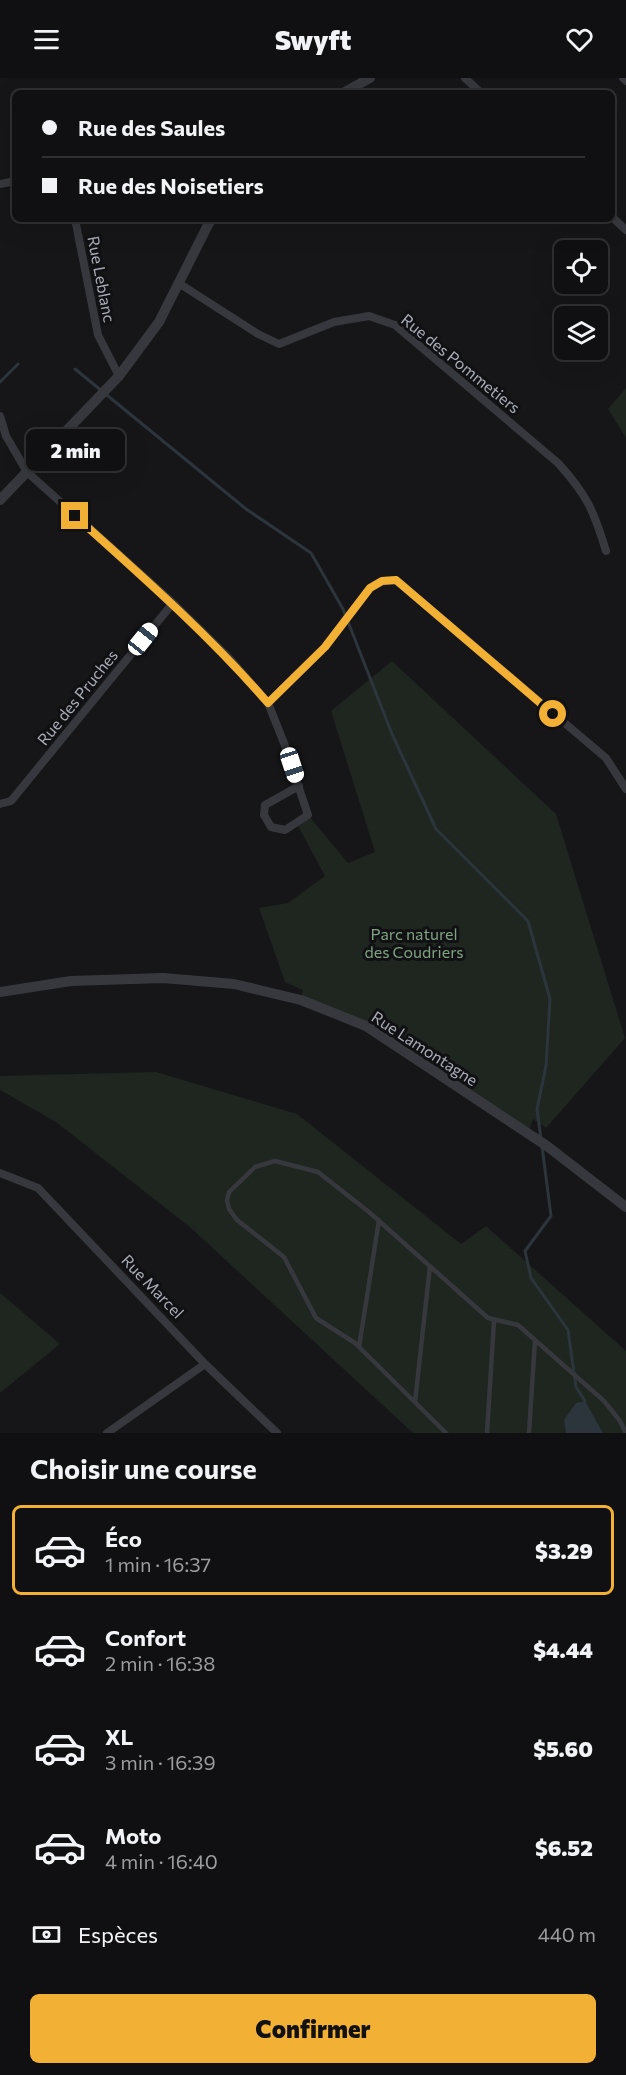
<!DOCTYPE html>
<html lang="fr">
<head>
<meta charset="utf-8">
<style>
	:root { --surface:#101012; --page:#19191b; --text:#f1f3f6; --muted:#9c9d9f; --line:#303032; --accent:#f2b134 }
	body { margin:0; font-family:Commissioner,sans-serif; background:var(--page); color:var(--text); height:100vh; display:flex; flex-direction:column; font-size:22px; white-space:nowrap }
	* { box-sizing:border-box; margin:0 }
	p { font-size:20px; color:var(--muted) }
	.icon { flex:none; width:33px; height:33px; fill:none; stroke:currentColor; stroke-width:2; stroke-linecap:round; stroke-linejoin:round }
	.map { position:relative; height:1355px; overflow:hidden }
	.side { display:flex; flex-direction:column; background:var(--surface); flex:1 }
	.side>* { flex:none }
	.banner { position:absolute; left:12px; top:12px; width:603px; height:132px; border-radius:9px; box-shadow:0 6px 24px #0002,0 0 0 2px var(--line); display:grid; align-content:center; height:132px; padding:0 30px; background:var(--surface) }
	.tools { position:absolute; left:554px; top:162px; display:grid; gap:12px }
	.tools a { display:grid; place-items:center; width:54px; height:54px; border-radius:9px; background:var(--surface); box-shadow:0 6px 24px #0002,0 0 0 2px var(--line); font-size:30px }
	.end { position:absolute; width:27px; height:27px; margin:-14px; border:8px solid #f2b134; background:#111; box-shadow:0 0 0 3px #111 }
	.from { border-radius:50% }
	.bubble { position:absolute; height:42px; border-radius:9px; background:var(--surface); box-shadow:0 6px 24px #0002,0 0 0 2px var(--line); font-size:20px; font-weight:800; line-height:42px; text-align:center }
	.car { position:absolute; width:18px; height:36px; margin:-18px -9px; border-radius:8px; box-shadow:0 0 4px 2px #0007; background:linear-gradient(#fff 24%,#345 0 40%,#fff 0 76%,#345 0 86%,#fff 0) }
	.banner b { display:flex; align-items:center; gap:21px; height:57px; font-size:22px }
	.banner b+b { border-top:2px solid var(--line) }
	.banner i { width:15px; height:15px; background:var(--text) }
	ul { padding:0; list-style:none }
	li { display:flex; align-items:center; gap:18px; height:90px; margin:0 12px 9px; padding:0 18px; border:3px solid transparent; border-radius:9px }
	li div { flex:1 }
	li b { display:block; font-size:22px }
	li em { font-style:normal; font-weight:800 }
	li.selected { border-color:var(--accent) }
	li>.icon { width:54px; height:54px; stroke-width:1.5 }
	h2 { padding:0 30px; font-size:27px; line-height:72px }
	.pay { display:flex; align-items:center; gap:15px; height:66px; padding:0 30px; font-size:22px }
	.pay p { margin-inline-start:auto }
	.button { display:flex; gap:12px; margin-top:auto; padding:12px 30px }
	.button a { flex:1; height:69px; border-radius:9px; background:var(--accent); color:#111; font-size:24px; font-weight:800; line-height:69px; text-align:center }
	header { display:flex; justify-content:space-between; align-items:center; height:78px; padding:0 30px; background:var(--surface); font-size:27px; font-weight:800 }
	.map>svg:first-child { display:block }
</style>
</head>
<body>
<header><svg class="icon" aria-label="menu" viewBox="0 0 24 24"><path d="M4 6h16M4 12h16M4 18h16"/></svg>Swyft<svg class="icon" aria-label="heart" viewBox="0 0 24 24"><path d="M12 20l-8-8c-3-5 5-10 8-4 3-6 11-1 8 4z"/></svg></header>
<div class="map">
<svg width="626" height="1355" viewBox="0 0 626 1355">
	<rect width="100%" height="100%" fill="#161618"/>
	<path fill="#1e261f" d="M626,310V360L608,331Z
		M392,583L556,736L625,960L546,1050L533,1041L528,1056L366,948L301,922L303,912L285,904L259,830L288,825L325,798L297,746L308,737L348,785L375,774L331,633Z
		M156,994L297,1036L461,1166L486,1148L626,1273V1355H413L191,1150L56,1044L0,1012V998Z
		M0,1215L60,1266L0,1315Z"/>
	<path fill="#2c353c" d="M585,1323L603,1355H566L564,1342L576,1325Z"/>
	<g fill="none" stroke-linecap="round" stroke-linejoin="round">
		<path stroke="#2c353c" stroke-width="3" d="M75,291L246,431L311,475L343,531L392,656L436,751L528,843L550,921L546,988L537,1031L541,1061
			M0,304L18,286
			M542,1068L551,1138L525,1173L531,1200L568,1252L576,1309L585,1323"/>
		<path stroke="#37383d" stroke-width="4.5" d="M359,1269L379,1142
			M415,1324L430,1188
			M446,1355L355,1265L316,1240L284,1179L237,1142L229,1131L227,1122L229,1114L255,1089L275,1083L318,1094L369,1134L488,1240L518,1247L604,1323L620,1343L626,1355
			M487,1355L494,1243
			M529,1355L535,1262"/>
		<path stroke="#37383d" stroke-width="8" d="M465,0L481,15
			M623,0L626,3
			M0,106L15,103
			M612,139L626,152
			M75,141L98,257L119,298
			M180,206L258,256L279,266L334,244L369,238L395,247L558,385C587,417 594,433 606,473
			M0,338L6,358L27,394L173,525L230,581L268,625L284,665L308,737L285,752L271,749L264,737L265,727L299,708
			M268,625L325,569L370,510L382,503L396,502L606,680L626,711
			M0,726L11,723L173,525
			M0,1095L38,1110L205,1286L277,1355
			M107,1355L205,1286"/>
		<path stroke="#37383d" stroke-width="10" d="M343,15L370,0
			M0,422L119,298L159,244L211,141
			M0,914L71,903L163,900L234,906L301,922L366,948L547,1068L626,1129"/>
	</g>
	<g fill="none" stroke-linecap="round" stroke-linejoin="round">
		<path stroke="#f2b134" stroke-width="8" d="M75,438C142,498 209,557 268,625L325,569L370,510L382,503L396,502L553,636"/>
	</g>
	<g text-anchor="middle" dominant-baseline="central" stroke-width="6" stroke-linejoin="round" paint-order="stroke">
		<g font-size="16" fill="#a8adb8" stroke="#111113">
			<text transform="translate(102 201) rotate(79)">Rue Leblanc</text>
			<text transform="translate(461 285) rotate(39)">Rue des Pommetiers</text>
			<text transform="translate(77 619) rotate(-51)">Rue des Pruches</text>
			<text transform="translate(425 970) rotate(33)">Rue Lamontagne</text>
			<text transform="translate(153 1208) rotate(46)">Rue Marcel</text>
		</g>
		<g font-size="16" fill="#7fa381" stroke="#111113">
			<text x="414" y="855">Parc naturel<tspan x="414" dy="18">des Coudriers</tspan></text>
		</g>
	</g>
</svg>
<div class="tools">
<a><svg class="icon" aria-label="locate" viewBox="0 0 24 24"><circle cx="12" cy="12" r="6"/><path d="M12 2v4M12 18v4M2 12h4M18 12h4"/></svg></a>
<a><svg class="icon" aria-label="layers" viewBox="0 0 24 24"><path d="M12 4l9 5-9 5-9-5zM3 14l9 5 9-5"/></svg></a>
</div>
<i class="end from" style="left:553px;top:636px"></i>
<i class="end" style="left:75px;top:438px"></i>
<div class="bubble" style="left:26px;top:351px;width:99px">2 min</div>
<i class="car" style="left:143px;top:561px;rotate:39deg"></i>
<i class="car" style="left:292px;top:687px;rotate:162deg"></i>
<div class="banner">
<b><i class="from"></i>Rue des Saules</b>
<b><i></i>Rue des Noisetiers</b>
</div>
</div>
<section class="side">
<h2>Choisir une course</h2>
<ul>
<li class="selected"><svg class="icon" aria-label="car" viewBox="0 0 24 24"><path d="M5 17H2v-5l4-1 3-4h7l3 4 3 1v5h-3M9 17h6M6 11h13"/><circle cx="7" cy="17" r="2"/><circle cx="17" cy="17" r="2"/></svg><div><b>Éco</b><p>1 min · 16:37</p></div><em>$3.29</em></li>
<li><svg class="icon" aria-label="car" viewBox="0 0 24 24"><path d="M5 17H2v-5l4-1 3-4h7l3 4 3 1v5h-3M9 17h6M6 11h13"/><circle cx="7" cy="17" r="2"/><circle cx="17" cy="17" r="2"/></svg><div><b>Confort</b><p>2 min · 16:38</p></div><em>$4.44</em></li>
<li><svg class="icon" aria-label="car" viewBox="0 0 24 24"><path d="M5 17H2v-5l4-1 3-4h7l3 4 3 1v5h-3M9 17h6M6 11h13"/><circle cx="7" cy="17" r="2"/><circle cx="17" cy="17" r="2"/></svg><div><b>XL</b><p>3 min · 16:39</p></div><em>$5.60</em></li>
<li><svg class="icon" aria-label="car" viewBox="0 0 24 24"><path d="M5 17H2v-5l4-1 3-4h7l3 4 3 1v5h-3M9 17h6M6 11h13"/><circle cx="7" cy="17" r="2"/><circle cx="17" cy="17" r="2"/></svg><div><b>Moto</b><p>4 min · 16:40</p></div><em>$6.52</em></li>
</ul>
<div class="pay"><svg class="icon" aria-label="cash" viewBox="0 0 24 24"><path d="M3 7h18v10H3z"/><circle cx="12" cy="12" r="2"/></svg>Espèces<p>440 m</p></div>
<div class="button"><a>Confirmer</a></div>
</section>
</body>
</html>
